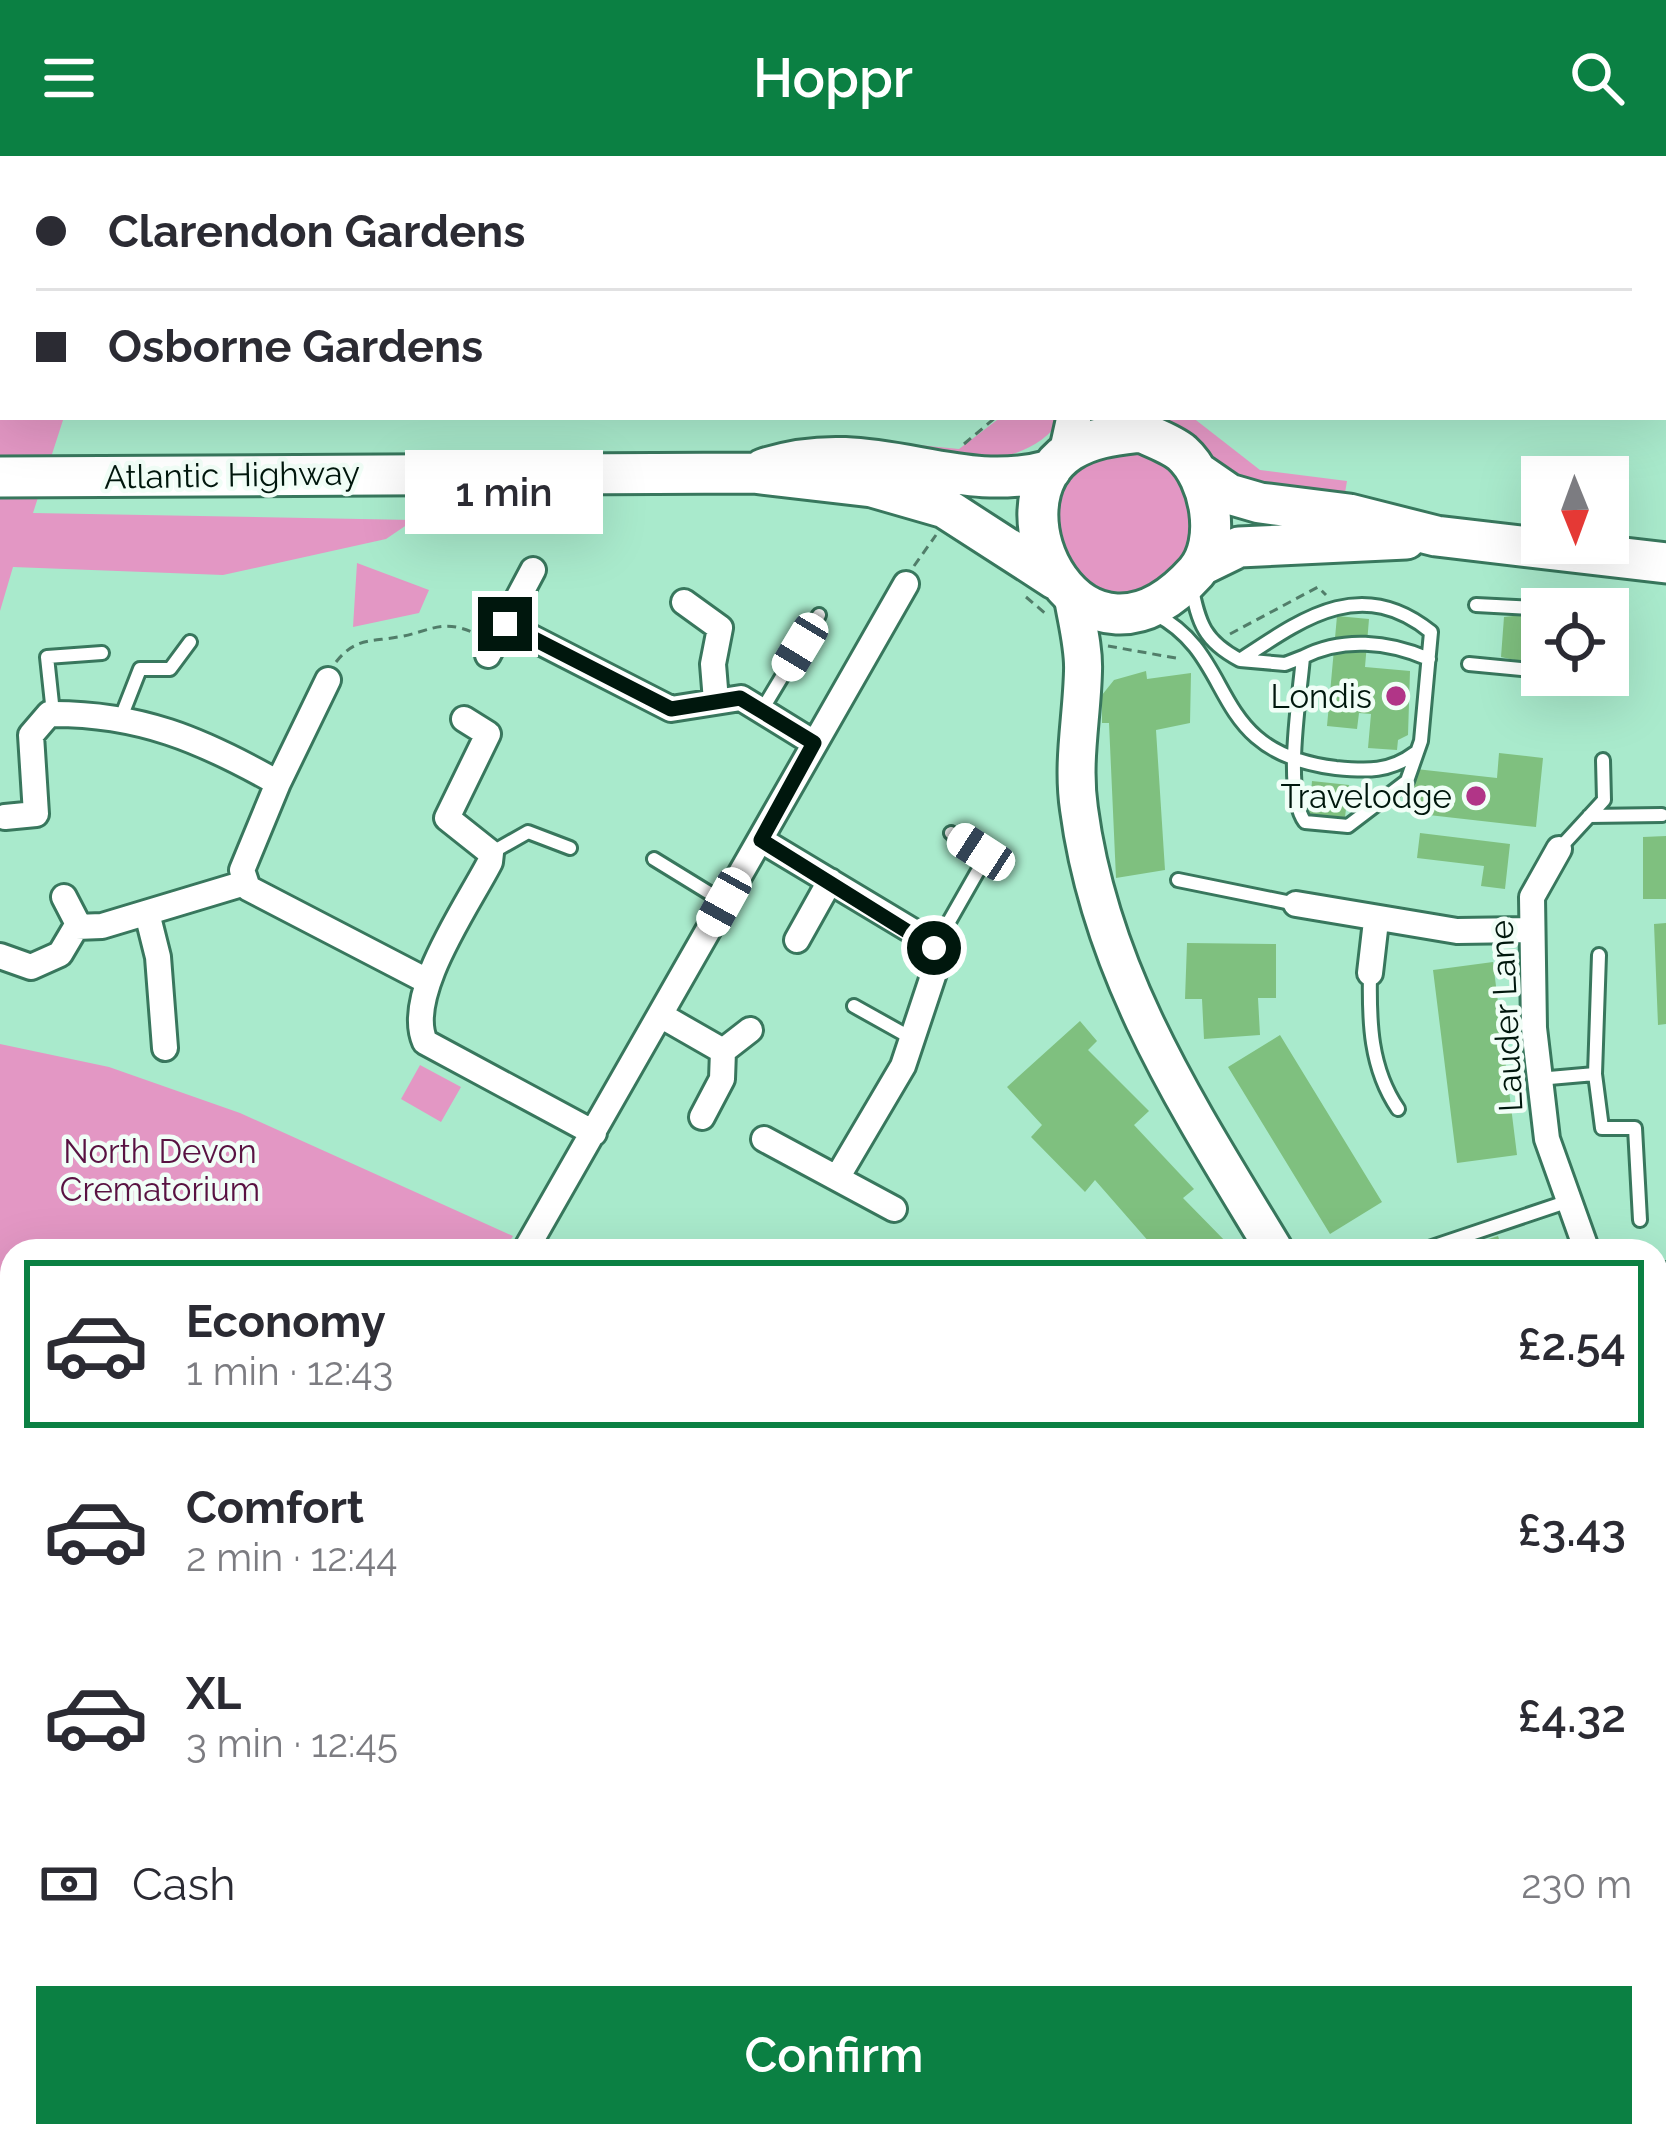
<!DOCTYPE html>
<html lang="en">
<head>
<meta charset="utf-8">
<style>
	:root { --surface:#fff; --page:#f7f7f7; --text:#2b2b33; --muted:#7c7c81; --line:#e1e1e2; --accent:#0b8043 }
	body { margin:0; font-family:Raleway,sans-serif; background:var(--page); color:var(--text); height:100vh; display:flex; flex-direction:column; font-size:45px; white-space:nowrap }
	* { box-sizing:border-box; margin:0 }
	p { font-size:39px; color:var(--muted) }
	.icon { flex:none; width:66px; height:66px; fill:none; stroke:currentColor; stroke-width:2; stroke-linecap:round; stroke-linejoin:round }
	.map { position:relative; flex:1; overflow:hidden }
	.details { position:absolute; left:0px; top:1083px; width:1668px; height:909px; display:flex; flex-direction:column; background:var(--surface); border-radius:36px 36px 0 0; box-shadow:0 12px 48px #0002 }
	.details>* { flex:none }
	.guide { position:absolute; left:0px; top:0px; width:1668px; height:264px; box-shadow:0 12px 48px #0002; display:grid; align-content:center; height:264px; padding:0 36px; background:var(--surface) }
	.needle { width:78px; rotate:179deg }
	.fabs { position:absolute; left:1521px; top:300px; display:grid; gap:24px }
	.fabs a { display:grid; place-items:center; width:108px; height:108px; border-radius:0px; background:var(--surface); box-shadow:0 12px 48px #0002; font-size:60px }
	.end { position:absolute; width:54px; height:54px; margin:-27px; border:15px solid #00170d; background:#fff; box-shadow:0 0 0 6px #fff }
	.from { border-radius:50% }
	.bubble { position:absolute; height:84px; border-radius:0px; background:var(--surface); box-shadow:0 12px 48px #0002; font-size:39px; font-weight:600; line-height:84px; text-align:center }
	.car { position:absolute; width:36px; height:72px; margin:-36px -18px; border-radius:15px; box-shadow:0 0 9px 3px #0007; background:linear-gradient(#fff 24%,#345 0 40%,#fff 0 76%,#345 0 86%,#fff 0) }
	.guide b { display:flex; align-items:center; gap:42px; height:114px; font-size:45px }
	.guide b+b { border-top:3px solid var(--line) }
	.guide i { width:30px; height:30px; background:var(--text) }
	ul { padding:21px 0 0; list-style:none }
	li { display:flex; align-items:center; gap:36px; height:168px; margin:0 24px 18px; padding:0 12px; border:6px solid transparent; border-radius:0px }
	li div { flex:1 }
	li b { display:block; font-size:45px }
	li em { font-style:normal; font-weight:600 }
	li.on { border-color:var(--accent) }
	li>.icon { width:108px; height:108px; stroke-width:1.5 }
	.pay { display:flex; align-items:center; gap:30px; height:132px; padding:0 36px; font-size:45px }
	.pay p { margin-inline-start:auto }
	.button { display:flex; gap:24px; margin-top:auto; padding:24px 36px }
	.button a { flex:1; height:138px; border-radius:0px; background:var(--accent); color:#fff; font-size:48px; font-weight:600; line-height:138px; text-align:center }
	header { display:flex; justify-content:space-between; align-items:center; height:156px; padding:0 36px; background:var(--accent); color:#fff; font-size:54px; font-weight:600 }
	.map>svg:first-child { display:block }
</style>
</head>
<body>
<header><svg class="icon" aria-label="menu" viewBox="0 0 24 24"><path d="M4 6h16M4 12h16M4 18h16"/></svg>Hoppr<svg class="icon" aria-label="search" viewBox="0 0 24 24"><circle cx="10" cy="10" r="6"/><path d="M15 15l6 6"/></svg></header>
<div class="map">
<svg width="1666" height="1991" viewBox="0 0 1666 1991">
	<rect width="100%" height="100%" fill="#a9eacc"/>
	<path fill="#e397c4" d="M0,0H122L3,3V261H64L33,357L414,364L386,383L223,419L13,411L0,455Z
		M1001,261H1063C1017,329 926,296 856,288V283L959,293Z
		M1162,261H1192L1260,314L1347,325L1344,343C1305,338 1260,339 1227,315C1204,298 1187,277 1162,261Z
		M1054 366a70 70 0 1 1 140 0a70 70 0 1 1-140 0Z
		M357,407L429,434L419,457L353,471Z
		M0,888L109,911L240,957L513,1080L504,1095H12V1579L0,1600Z
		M420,909L461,931L441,966L401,943Z
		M0,1608L12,1616V1847L0,1842Z"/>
	<path fill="#7fc07f" d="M1530,458L1542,459V510L1501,501L1504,461Z
		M1337,460L1369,463L1365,511L1410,515L1408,579L1398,584L1397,594L1368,592L1371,558L1359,557L1357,573L1327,570Z
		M1146,515L1147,523L1191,517L1190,567L1156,574L1165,714L1116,722L1109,567H1102V539L1114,524Z
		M1499,597L1543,602L1536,671L1411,657L1416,613L1497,622Z
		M1312,625L1349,629L1345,661L1309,658Z
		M1420,677L1510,688L1505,733L1481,730L1484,710L1417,702Z
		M1666,680V743H1643V681Z
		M1666,767V868L1658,869L1654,768Z
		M1187,787L1276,788V842H1258L1260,879L1204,883L1202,843H1185Z
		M1493,806L1517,999L1457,1007L1433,814Z
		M1080,865L1097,885L1088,894L1149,955L1134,969L1194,1033L1183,1042L1231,1091L1226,1095H1157L1095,1024L1085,1036L1031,981L1042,969L1007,931Z
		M1280,879L1382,1046L1330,1078L1228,911Z
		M1498,1080L1503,1095H1455V1094Z
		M1666,1164V1213L1656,1218V1169Z
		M1342,1980H1415L1397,1991H1332L1330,1987Z"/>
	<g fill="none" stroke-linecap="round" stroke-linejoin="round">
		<defs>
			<path id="service" d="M1524,3L1525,0
				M1191,429C1199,468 1204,485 1240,504C1302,463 1361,419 1431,476L1421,585L1407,625L1348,670L1305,666C1283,636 1300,540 1303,501L1285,508L1240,504
				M1476,449L1552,453
				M1155,458C1240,502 1205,596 1336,612C1367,615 1390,616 1415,597
				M1303,501C1342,481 1388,485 1429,503
				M1469,508L1542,515
				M762,554L819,459
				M53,557L47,501L102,497
				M120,564L140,513H170L190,486
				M1589,660L1662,659
				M1559,693L1604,644L1603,604
				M491,697L528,676L570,692
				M654,703L724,746
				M1178,724L1296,748
				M934,792L983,706L981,696L951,677
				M1599,799L1595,918L1602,972H1635L1640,1064
				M1370,817C1369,865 1370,912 1398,953
				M854,850L913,883
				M1538,923L1595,918
				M1420,1095L1566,1046
				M1656,1165L1666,1160
				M1656,1230L1666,1224
				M1656,1321L1666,1315
				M1271,1980L1278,1991"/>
			<path id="minor" d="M684,446L720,472L713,508L716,545
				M505,468L671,553L741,542L814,587
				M488,499L533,414
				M464,563L488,578L447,662L491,697L490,706C468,749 404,839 425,886L594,977
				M278,627L328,524
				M5,661L36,658L31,579L49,558C139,557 202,584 278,627L242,714L248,732L427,825
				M761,684L924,782L939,802L903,910L837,1022
				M1559,693L1532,741L1534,872L1547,983L1587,1095
				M64,741L79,770
				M1296,748L1457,775L1532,774
				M147,757L158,801L165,892
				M797,784L830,725
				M0,800L31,811L60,798L76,771L102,770L245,727
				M1370,817L1376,765
				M662,860L723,895L722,923L702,961
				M723,895L750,874
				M764,983L894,1053
				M525,1095L906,428
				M1656,1124L1666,1119
				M0,1582L12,1589
				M1656,1892L1666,1879
				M0,1922L12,1909
				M1656,1926L1666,1922
				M1529,1991L1552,1980"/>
			<path id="secondary" d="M1117,0V3
				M1090,3L1093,0
				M1066,297L1074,261"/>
			<path id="primary" d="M1073,442C1077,466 1084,492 1083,515C1082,562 1072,605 1079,653C1101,820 1190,954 1275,1095
				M1656,1711L1666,1731"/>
			<path id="trunk" d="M1141,276C1154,282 1171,288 1182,297C1211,323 1222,386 1196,416C1083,542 985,350 1070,295C1092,281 1116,279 1141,276Z
				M763,313C875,276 951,342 1051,314
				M1197,316L1229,338L1260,347L1349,358L1436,380L1666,407
				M0,321L753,317L872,331L945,352L1055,423
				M1202,409L1239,391L1406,383"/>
		</defs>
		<use href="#service" stroke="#38775d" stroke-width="18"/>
		<use href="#minor" stroke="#38775d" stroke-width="30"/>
		<use href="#secondary" stroke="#38775d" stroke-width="39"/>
		<use href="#primary" stroke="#38775d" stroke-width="42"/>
		<use href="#trunk" stroke="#38775d" stroke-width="45"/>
		<path stroke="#517d69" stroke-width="3" stroke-dasharray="9 6" stroke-linecap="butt" d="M1665,73H1666
			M964,288L996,261
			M914,410L936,379
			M1026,441L1046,458
			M1230,478L1318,431L1326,439
			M1108,490L1181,503
			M336,506C355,482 369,486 398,481C429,476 442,462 474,477
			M1656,1675L1662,1686
			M1656,1798V1814
			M1169,1980L1177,1991"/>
		<use href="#service" stroke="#fff" stroke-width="12"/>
		<use href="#minor" stroke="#fff" stroke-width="24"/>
		<use href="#secondary" stroke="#fff" stroke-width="33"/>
		<use href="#primary" stroke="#fff" stroke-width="36"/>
		<use href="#trunk" stroke="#fff" stroke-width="39"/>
	</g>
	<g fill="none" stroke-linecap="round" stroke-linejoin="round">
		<path stroke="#00170d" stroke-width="15" d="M505,468L671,553L740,542L814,587L761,684L934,792"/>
	</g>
	<g fill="#b13587" stroke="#f1fef7" stroke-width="4.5">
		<circle cx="1396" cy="540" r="12"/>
		<circle cx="1476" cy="640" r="12"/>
	</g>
	<g text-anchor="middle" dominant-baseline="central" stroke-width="9" stroke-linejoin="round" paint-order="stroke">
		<g font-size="33" fill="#00170d" stroke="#f1fef7">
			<text transform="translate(232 319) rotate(-1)">Atlantic Highway</text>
			<text transform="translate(1506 860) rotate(-93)">Lauder Lane</text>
		</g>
		<g font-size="33" fill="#00170d" stroke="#f1fef7" text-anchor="end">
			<text x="1372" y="540">Londis</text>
			<text x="1452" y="640">Travelodge</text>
		</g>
		<g font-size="33" fill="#591242" stroke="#f1fef7">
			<text x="160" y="995">North Devon<tspan x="160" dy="38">Crematorium</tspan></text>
		</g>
	</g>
</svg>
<div class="fabs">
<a><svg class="needle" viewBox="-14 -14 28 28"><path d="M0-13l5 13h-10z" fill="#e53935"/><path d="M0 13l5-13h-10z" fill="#7c7c81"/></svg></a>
<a><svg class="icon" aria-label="locate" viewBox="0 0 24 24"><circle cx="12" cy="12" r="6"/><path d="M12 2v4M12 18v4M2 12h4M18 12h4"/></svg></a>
</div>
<i class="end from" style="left:934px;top:792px"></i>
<i class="end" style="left:505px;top:468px"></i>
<div class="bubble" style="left:405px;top:294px;width:198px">1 min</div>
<i class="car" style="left:800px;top:491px;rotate:211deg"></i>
<i class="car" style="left:981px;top:696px;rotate:303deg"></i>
<i class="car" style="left:724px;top:746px;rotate:209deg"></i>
<div class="guide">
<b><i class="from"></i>Clarendon Gardens</b>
<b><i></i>Osborne Gardens</b>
</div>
<section class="details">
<ul>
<li class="on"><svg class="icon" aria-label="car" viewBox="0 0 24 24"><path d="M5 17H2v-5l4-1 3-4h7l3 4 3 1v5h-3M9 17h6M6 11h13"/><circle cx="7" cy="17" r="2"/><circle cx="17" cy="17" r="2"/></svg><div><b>Economy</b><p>1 min · 12:43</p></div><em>£2.54</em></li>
<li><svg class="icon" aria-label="car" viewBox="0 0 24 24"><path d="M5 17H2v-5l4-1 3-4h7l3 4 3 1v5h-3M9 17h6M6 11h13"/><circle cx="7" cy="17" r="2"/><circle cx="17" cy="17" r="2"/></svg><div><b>Comfort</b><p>2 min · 12:44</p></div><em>£3.43</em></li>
<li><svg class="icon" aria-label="car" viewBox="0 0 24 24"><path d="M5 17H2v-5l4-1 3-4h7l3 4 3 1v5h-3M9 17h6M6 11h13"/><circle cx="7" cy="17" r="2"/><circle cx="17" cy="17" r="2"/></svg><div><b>XL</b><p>3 min · 12:45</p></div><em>£4.32</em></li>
</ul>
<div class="pay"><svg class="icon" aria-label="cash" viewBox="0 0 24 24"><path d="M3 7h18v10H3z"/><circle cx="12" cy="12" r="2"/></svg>Cash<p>230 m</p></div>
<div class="button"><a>Confirm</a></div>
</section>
</div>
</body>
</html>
